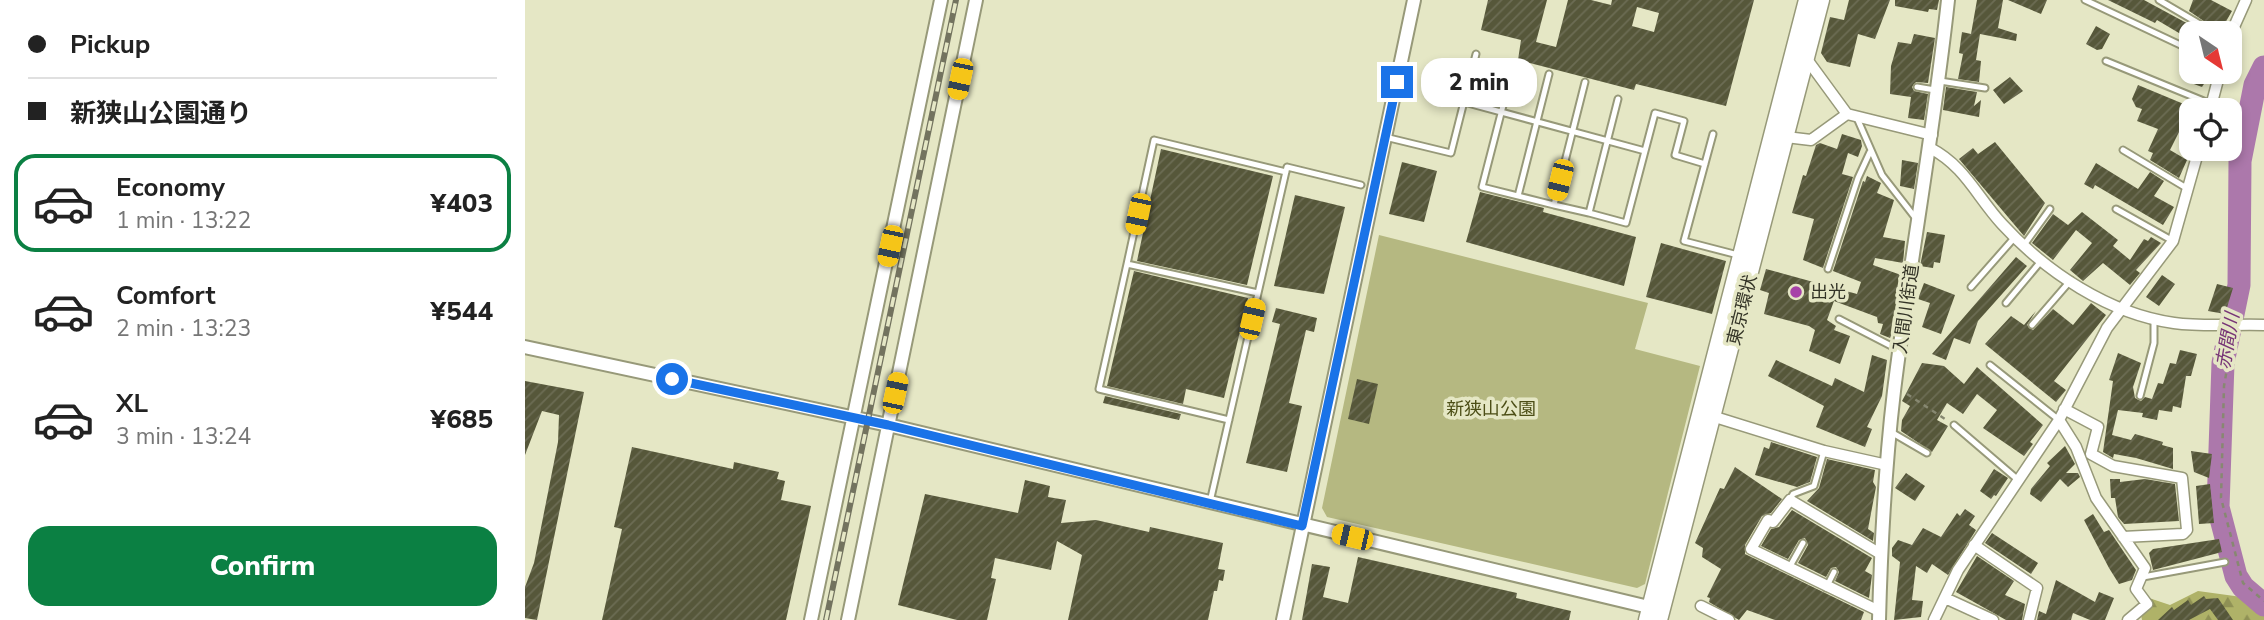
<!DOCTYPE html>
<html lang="en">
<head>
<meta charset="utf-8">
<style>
	:root { --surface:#fff; --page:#f6f6f6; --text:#222; --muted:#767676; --line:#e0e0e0; --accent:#0b8043 }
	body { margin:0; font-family:"Nunito Sans","Noto Sans JP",sans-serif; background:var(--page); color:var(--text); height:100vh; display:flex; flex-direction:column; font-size:26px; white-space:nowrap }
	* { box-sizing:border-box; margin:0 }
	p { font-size:23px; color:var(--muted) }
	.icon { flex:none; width:38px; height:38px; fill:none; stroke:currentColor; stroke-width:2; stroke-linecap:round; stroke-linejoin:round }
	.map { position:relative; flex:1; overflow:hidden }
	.drawer { display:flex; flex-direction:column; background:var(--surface); width:525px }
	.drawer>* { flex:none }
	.top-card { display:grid; align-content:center; height:154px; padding:0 28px; background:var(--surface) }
	.needle { width:46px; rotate:145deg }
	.controls { position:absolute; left:1654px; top:21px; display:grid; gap:14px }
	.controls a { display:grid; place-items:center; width:63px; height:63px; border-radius:14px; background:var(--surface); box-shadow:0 4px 10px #0003; font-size:35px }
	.end { position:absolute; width:32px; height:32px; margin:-16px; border:9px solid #1a73e8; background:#fff; box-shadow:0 0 0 4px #fff }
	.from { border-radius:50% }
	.bubble { position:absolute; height:49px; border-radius:21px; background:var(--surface); box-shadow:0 4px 10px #0003; font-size:23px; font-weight:800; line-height:49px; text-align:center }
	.car { position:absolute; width:21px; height:42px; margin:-21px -10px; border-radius:9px; box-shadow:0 0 5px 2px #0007; background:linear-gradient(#f5c518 24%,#345 0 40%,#f5c518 0 76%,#345 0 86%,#f5c518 0) }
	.top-card b { display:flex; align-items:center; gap:24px; height:66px; font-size:26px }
	.top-card b+b { border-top:2px solid var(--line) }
	.top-card i { width:18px; height:18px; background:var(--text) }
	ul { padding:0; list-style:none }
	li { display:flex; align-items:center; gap:21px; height:98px; margin:0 14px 10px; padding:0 14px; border:4px solid transparent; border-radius:21px }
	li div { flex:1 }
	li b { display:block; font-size:26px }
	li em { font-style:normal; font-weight:800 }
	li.on { border-color:var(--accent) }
	li>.icon { width:63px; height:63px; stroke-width:1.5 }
	.primary-button { display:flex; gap:14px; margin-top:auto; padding:14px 28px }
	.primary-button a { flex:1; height:80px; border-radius:21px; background:var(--accent); color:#fff; font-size:28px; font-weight:800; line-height:80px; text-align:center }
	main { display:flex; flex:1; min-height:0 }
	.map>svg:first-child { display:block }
</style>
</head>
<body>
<main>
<section class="drawer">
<div class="top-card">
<b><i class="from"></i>Pickup</b>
<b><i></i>新狭山公園通り</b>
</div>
<ul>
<li class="on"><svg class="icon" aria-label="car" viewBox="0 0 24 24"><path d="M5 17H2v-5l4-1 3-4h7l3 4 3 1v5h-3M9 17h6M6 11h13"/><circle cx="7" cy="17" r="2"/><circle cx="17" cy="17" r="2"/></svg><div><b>Economy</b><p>1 min · 13:22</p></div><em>¥403</em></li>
<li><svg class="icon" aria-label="car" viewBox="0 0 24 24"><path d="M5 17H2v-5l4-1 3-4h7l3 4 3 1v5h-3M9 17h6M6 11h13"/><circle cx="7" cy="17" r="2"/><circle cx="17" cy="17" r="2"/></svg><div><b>Comfort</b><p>2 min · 13:23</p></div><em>¥544</em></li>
<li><svg class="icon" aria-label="car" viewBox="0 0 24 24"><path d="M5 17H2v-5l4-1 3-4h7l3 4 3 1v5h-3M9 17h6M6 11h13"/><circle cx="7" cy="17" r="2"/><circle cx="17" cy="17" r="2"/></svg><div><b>XL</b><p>3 min · 13:24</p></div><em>¥685</em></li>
</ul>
<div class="primary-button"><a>Confirm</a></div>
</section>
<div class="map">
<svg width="1739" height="620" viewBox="0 0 1739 620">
	<defs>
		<pattern id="forest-firs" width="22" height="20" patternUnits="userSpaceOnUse" patternTransform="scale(1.75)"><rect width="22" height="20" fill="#afb268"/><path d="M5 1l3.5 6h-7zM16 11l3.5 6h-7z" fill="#8f9155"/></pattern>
		<pattern id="building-hatch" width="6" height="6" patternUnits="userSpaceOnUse" patternTransform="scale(1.75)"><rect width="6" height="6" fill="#56573a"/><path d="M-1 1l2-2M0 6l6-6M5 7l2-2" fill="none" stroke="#6c6c54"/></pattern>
	</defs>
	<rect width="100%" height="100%" fill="#e5e7c5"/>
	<path fill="url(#forest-firs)" d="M1673,591L1724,598L1739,608V620H1617L1615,610L1624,598L1645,605Z"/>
	<path fill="#b5b881" d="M854,235L1123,303L1110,349L1175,366L1120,584L1112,588L802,517L797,508Z"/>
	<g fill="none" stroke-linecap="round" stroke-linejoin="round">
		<path stroke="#ac78ab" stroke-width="23" d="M1739,67L1730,85L1715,161L1714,285L1698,363L1693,507L1711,576L1718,587L1739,605"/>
	</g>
	<path fill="url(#building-hatch)" fill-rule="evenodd" d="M963,0H1022L1011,42L1031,47L1043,0H1066L1086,5L1087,0H1229L1201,106L1111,84L1109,90L993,60L996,40L956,30ZM1112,7L1134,13L1129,32L1107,26Z
		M1324,0H1365L1350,39L1333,34L1325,67L1302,62L1296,53L1305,17L1319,20Z
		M1370,0H1414L1412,10L1404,9L1403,12L1370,6Z
		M1452,0H1478L1473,28L1492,34L1491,41L1455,34L1451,60L1456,61L1454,82L1433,79L1438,54L1434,53L1437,32L1446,34Z
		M1483,0H1522L1516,14Z
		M1583,0H1619L1680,33L1659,36L1632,20L1630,23Z
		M1668,0H1686L1707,11L1695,32L1664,11Z
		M1571,26L1585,34L1577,49L1572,50L1561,44Z
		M1389,34L1410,38L1403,83L1391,82L1387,87L1389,91L1403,94L1399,120L1383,118L1386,97L1365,94L1366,66L1373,42L1386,44Z
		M1654,72H1687L1677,87L1666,83V77Z
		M1485,77L1498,91L1479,104L1468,90Z
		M1613,85L1666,107V133L1654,132L1645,150L1662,160L1654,178L1625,160L1628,153L1623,151L1633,129L1612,121L1617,109L1611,107L1607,99Z
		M1421,87L1452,92L1449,106L1456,100L1454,117L1418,110Z
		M1317,134L1336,140L1337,146L1333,157L1323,153L1317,174L1328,177L1298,268L1278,260L1289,219L1267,213L1278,175L1281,176L1291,145L1295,143L1312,149Z
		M1470,142L1520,203L1499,236L1434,159L1448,148L1453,154Z
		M636,149L748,176L722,285L612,261Z
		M1377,160L1393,163L1389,189L1375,186Z
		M877,162L912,171L899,222L864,214Z
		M1571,163L1613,189L1625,172L1639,181L1629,196L1649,207L1638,225L1570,185L1568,189L1559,184Z
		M1342,176L1356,183L1352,193L1369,200L1358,237L1380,241L1378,263L1350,258L1348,265L1376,275L1368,331L1365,338L1355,334L1358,324L1353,323L1352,317L1309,301L1302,320L1311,326L1309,330L1325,336L1315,364L1284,351L1290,330L1284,326L1239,314L1244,293L1235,290L1241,269L1332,294L1336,282L1308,271L1338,181L1340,182Z
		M955,192L1019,208L1018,212L1111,237L1099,286L941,242Z
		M770,195L820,207L799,294L749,286Z
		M1557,212L1593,240L1588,246L1605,260L1619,239L1623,241L1626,237L1636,243L1611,270L1615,273L1605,285L1578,263L1558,281L1545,270L1567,243L1551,230L1528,260L1507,243L1528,214L1543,225Z
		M1402,232L1420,235L1415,263L1409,262L1408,268L1395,266Z
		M1136,243L1201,261L1187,314L1121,297Z
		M1491,257L1502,266L1453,321L1445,344L1429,338L1421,360L1407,354Z
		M609,271L723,298L699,398L661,389L658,404L582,386Z
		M1637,275L1650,284L1634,306L1621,297Z
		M1399,283L1430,295L1416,334L1397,327L1405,303L1393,299Z
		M1692,284L1708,288L1700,314L1683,311Z
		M1566,303L1581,315L1529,381L1541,390L1531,402L1460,344L1486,316L1499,325L1511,311L1502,325L1508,330L1528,309L1548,325Z
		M751,308L792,318L789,332L781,330L764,403L777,406L762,472L721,463L755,324L747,322Z
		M1655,350L1672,354L1666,376H1661L1656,408L1648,406L1647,412L1634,410L1632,420L1617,417L1618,413L1593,410L1587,435L1606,440L1610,434L1638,442L1637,445L1648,448V469L1611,458L1589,454L1588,458L1578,452L1588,381L1584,380L1593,353L1616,363L1608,387L1610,398L1616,401L1620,397L1627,399L1633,383L1638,384L1645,363L1651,364Z
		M1347,355L1362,360L1357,396L1342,427L1347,429L1340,447L1291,427L1299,406L1243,376L1251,360L1307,386L1310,378L1339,392Z
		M1397,363L1419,366L1439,384L1452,367L1518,425L1505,442L1508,444L1499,456L1458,428L1472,410L1452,394L1438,414L1422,403L1412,420L1423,426L1407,452L1376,431L1377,420L1385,406L1377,401Z
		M832,379L853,384L844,424L823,419Z
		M0,381L59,392L12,620L0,618V587L9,563L33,442L34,415L17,411L0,455Z
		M580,396L656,414L654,420L578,403Z
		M1246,442L1292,457L1285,482L1272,487L1230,475L1239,447L1244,449Z
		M1540,446L1550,464L1541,473H1553L1555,477L1543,487L1535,479L1516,502L1505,494L1506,489L1525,466L1522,463Z
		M107,447L208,469L209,462L254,472L252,479L260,481L256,500L286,506L261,620H77L97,529L89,527Z
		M1666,451L1687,454L1684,478L1669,472Z
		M1302,459L1350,470L1348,482L1351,487L1343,529L1349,533L1348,541L1282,501L1294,488Z
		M1210,467L1257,499L1246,513L1237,516L1220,545V554L1339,612L1336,620H1250L1222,610L1214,620L1184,602L1185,598L1182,597L1196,569L1177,557L1178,548L1170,543L1195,488L1199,489Z
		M1469,469L1483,478L1471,496L1469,495L1466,499L1455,491Z
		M1381,473L1400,486L1390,501L1370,488Z
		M1585,479H1595V482L1620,479L1650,484L1654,521L1599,524L1593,517L1590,498H1586Z
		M500,480L525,486L523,497L541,500L536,523L571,520L624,532L625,527L698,543L693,569L700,570L698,581L694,580L692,591H689L683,620H543L557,555L532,541L526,570L470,558L466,578L471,579L462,620H432L373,605L400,494L493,513Z
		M1685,484L1689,523L1674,524L1671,486Z
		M1440,509L1450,516L1444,525L1451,530L1423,575L1407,564L1402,573L1391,566L1387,600L1398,601L1396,617L1369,620L1375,562L1367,556V548L1373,540L1387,545L1398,528L1416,537L1432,513L1435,516Z
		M1267,510L1347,558L1340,571L1347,575L1344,598L1310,581L1314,572L1311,567L1306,568L1301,577L1273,563L1283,545L1280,538L1274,540L1263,559L1236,546L1246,529L1254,527Z
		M1568,514L1579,532L1584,530L1611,570L1607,580L1594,584L1584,568L1559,520Z
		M1467,533L1513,563L1506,574L1460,543Z
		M1694,539L1697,552L1628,570L1624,553L1628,549Z
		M1452,556L1489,581L1480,595L1500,604L1497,620H1481L1431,592Z
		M833,557L992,593L991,598L1046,611L1044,620H777L787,564L805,567L798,597L823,603Z
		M1531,580L1570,602L1574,592L1589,598L1580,620H1565L1548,613L1546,620H1512L1514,611L1521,614Z
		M1679,596L1681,599L1693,598L1708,620H1693L1685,609L1664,620H1633L1647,607L1649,610L1663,600L1666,605Z"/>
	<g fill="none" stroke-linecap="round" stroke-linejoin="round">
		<defs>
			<path id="service" d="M1560,0L1666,50
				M1634,0L1690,33
				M1581,61L1686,104
				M989,63L957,187L1029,205
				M1415,81L1460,88
				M1060,82L1029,205L1064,213
				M1392,87L1410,90
				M939,102C1000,118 1060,135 1120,151L1101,223L1064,213L1093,99
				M1332,118L1357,175L1392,220
				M1188,134L1159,241L1213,255
				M860,137L926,153L951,54
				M1598,150L1663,189
				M1120,151L1130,113L1159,121L1150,155L1180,164
				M993,196L1024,74
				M1591,209L1648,241
				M1499,245L1525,209
				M602,264L629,140L761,172
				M1303,269L1333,178L1345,152
				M1446,287L1490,237
				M1481,303L1517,260
				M1314,319L1374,350
				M1507,325L1546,280
				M1465,365L1534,420
				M1615,396L1629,343V320
				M704,420L574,389L602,264L733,293
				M1429,425L1492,479
				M1366,432L1402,453
				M1265,500L1268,494L1289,486L1299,451
				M685,502L762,167L836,185
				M1264,568L1278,543
				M1618,577L1700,562
				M1301,588L1309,572"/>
			<path id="minor" d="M1704,38L1721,0
				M1281,58L1322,114
				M1685,110L1695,72
				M1261,137L1286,140L1322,114L1407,135
				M1405,148C1440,166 1452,197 1477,224C1521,272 1584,314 1649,323C1678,327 1709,324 1739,325
				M1539,409L1573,427L1566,454L1588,466L1657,478L1662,530L1658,534L1598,537
				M1190,417L1299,451L1362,465
				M1534,420L1551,447L1571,498L1620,568L1611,589L1622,604L1603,620
				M1449,545L1512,588L1504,620
				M1420,598L1468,620
				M1176,606L1204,620
				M1354,611L1226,549L1243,520L1248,522L1265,500L1354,553
				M1409,620L1433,570L1534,420L1582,328L1648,241L1674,149"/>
			<path id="tertiary" d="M0,347L363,425L1132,609
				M286,620L416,0
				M323,620L451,0
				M758,620L889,0
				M1354,620C1356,543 1360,467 1369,391C1385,260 1409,131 1423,0"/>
			<path id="trunk" d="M1122,620L1282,0
				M1134,620L1296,0"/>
		</defs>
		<use href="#service" stroke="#979979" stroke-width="9"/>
		<use href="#minor" stroke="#979979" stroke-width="13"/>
		<use href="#tertiary" stroke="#979979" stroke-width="16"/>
		<use href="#trunk" stroke="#979979" stroke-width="19"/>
		<path stroke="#878871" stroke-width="2.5" stroke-dasharray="5 5" stroke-linecap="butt" d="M1708,334L1699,386L1696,498L1718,583L1739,601
			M1382,394L1423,421"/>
		<use href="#service" stroke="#fff" stroke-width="5"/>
		<use href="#minor" stroke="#fff" stroke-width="10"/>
		<use href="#tertiary" stroke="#fff" stroke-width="12"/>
		<use href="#trunk" stroke="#fff" stroke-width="16"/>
		<defs>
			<path id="rail" d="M301,620L431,0"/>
		</defs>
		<use href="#rail" stroke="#73735f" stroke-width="6"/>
		<use href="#rail" stroke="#e5e7c5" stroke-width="3.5" stroke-dasharray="10" stroke-linecap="butt"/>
	</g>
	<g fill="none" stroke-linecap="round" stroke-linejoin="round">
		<path stroke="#1a73e8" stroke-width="9" d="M147,379L363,425L777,526L872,82"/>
	</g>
	<circle fill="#a742a8" stroke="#e5e7c5" stroke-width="2.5" cx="1271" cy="292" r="7"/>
	<g text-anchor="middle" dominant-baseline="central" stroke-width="7" stroke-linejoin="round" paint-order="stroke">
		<g font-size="18" fill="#333326" stroke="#e5e7c5" text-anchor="start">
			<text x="1285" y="292">出光</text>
		</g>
		<g font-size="18" fill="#333326" stroke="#e5e7c5">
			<text transform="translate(1381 309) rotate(-82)">入間川街道</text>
			<text transform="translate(1217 310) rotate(-76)">東京環状</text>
		</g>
		<g font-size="18" fill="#4c4e16" stroke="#e5e7c5">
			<text x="966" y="409">新狭山公園</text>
		</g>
		<g font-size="19" font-style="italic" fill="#783677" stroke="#e5e7c5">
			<text transform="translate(1703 341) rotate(-80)">赤間川</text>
		</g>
	</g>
</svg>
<div class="controls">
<a><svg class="needle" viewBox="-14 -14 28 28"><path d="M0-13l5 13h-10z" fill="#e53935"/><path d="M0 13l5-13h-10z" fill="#767676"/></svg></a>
<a><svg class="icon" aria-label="locate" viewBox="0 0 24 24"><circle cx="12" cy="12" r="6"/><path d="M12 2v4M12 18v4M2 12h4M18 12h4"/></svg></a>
</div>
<i class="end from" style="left:147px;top:379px"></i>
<i class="end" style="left:872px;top:82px"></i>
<div class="bubble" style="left:896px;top:58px;width:116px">2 min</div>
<i class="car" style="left:435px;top:79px;rotate:192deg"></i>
<i class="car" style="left:1035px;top:180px;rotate:194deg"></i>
<i class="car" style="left:613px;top:214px;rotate:192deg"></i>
<i class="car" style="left:365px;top:246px;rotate:192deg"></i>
<i class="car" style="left:727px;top:319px;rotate:13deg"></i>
<i class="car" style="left:370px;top:393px;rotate:12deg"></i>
<i class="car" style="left:827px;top:537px;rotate:283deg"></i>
</div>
</main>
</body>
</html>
